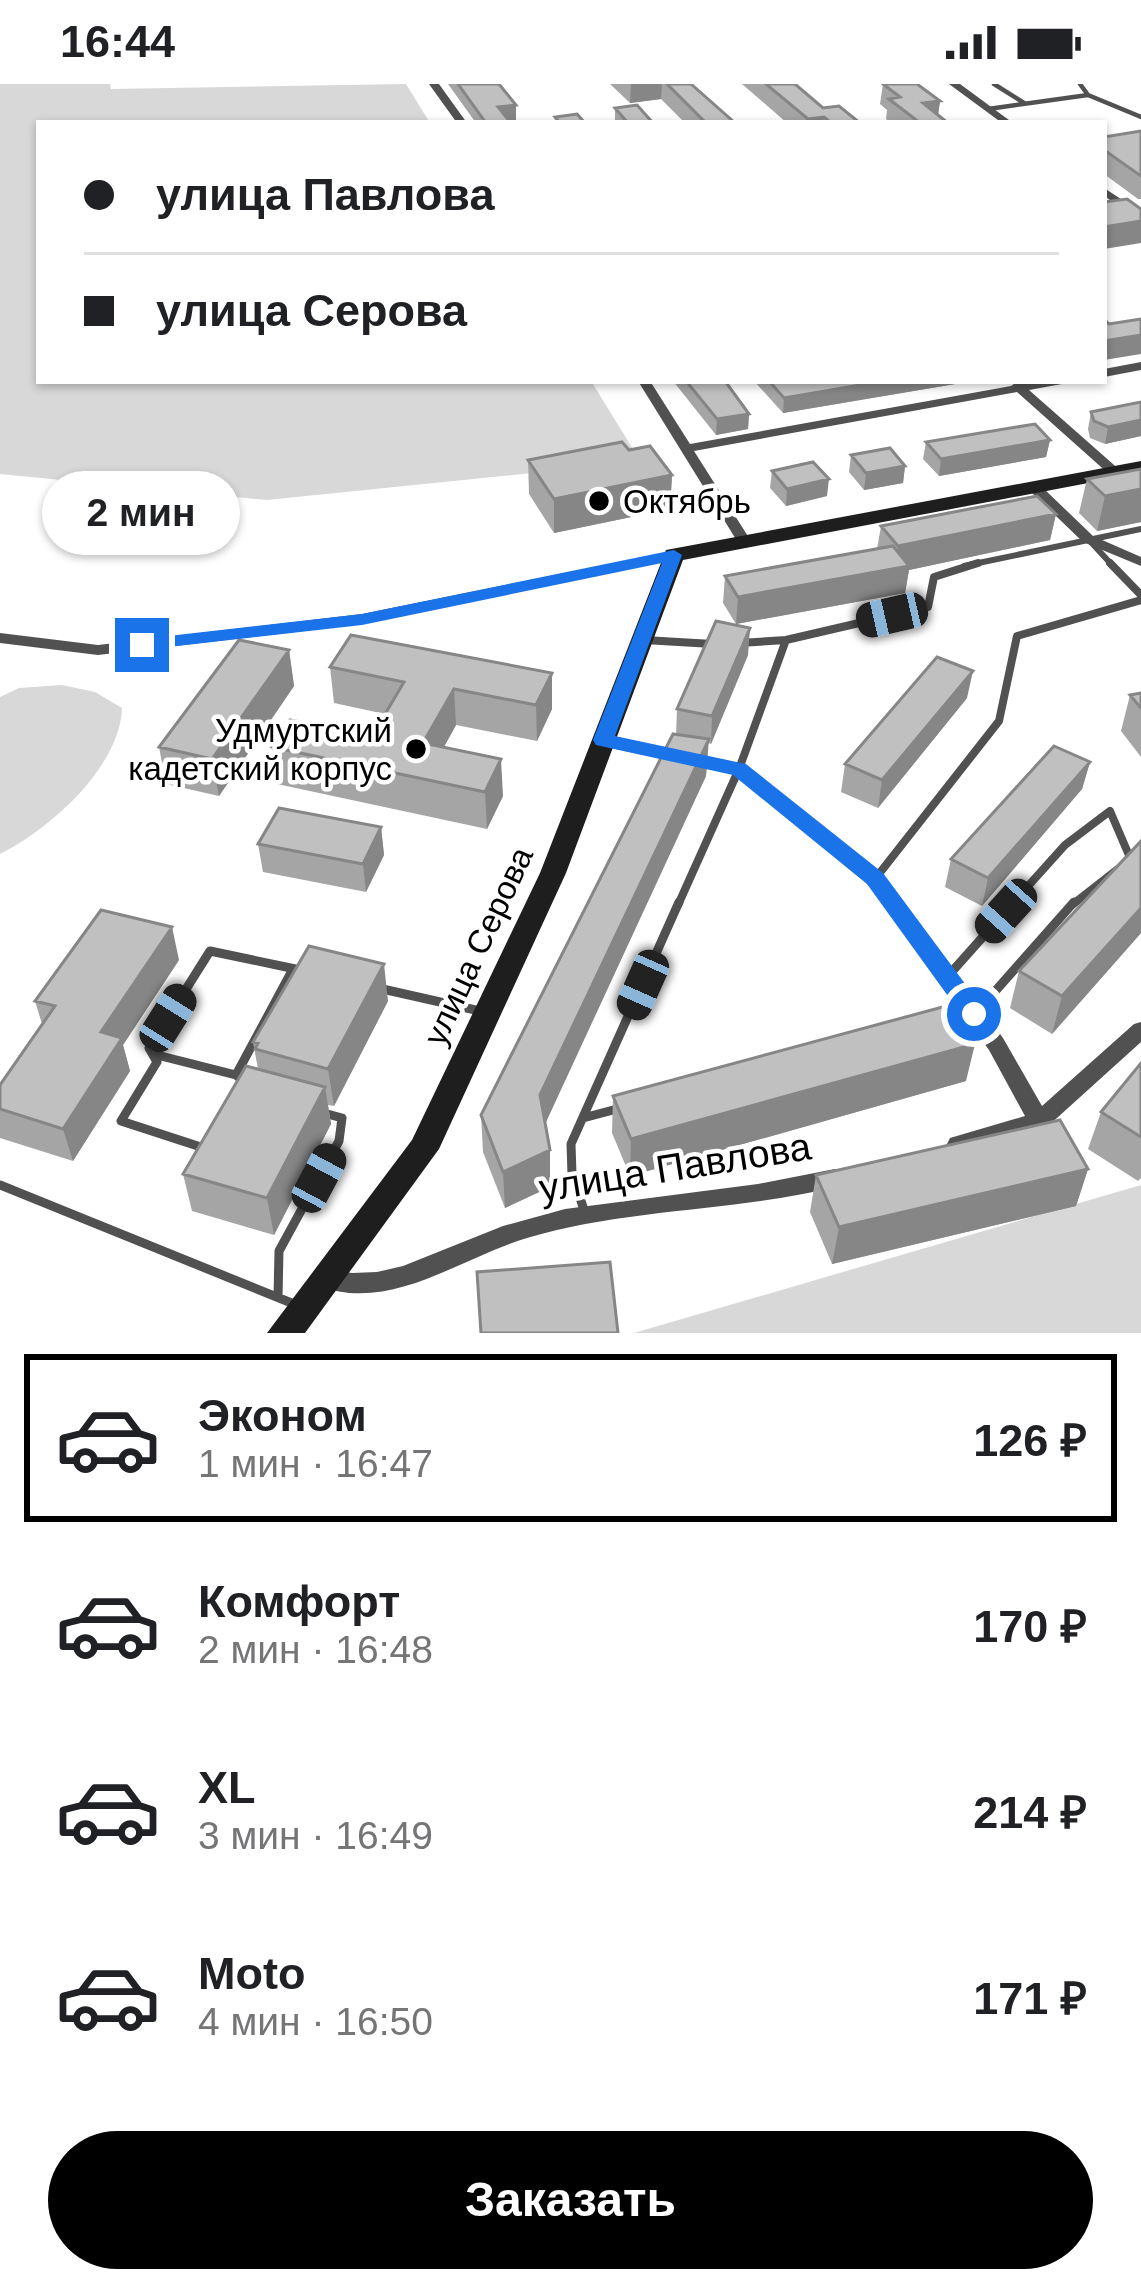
<!DOCTYPE html>
<html lang="ru">
<head>
<meta charset="utf-8">
<style>
	:root { --surface:#fff; --page:#f2f2f2; --text:#202124; --muted:#757577; --line:#e0e0e0; --accent:#000 }
	body { margin:0; font-family:Helvetica,sans-serif; background:var(--page); color:var(--text); height:100vh; display:flex; flex-direction:column; font-size:45px; white-space:nowrap }
	* { box-sizing:border-box; margin:0 }
	p { font-size:39px; color:var(--muted) }
	.icon { flex:none; width:66px; height:66px; fill:none; stroke:currentColor; stroke-width:2; stroke-linecap:round; stroke-linejoin:round }
	.map { position:relative; height:1249px; overflow:hidden }
	.details { display:flex; flex-direction:column; background:var(--surface); flex:1 }
	.details>* { flex:none }
	.hud { position:absolute; left:36px; top:36px; width:1071px; height:264px; border-radius:0px; box-shadow:0 3px 9px #0004; display:grid; align-content:center; height:264px; padding:0 48px; background:var(--surface) }
	.end { position:absolute; width:54px; height:54px; margin:-27px; border:15px solid #1a73e8; background:#fff; box-shadow:0 0 0 6px #fff }
	.from { border-radius:50% }
	.bubble { position:absolute; height:84px; border-radius:42px; background:var(--surface); box-shadow:0 3px 9px #0004; font-size:39px; font-weight:700; line-height:84px; text-align:center }
	.car { position:absolute; width:36px; height:72px; margin:-36px -18px; border-radius:15px; box-shadow:0 0 9px 3px #0007; background:linear-gradient(#222 24%,#8ab4d8 0 40%,#222 0 76%,#8ab4d8 0 86%,#222 0) }
	.hud b { display:flex; align-items:center; gap:42px; height:114px; font-size:45px }
	.hud b+b { border-top:3px solid var(--line) }
	.hud i { width:30px; height:30px; background:var(--text) }
	ul { padding:21px 0 0; list-style:none }
	li { display:flex; align-items:center; gap:36px; height:168px; margin:0 24px 18px; padding:0 24px; border:6px solid transparent; border-radius:0px }
	li div { flex:1 }
	li b { display:block; font-size:45px }
	li em { font-style:normal; font-weight:700 }
	li.selected { border-color:var(--accent) }
	li>.icon { width:108px; height:108px; stroke-width:1.5 }
	.cta { display:flex; gap:24px; margin-top:auto; padding:24px 48px }
	.cta a { flex:1; height:138px; border-radius:72px; background:var(--accent); color:#fff; font-size:48px; font-weight:700; line-height:138px; text-align:center }
	.status { display:flex; justify-content:space-between; align-items:center; height:84px; padding:0 60px; background:var(--surface); direction:ltr }
	.status svg { height:33px; fill:currentColor }
	.map>svg:first-child { display:block }
</style>
</head>
<body>
<div class="status"><b>16:44</b><svg viewBox="0 0 49 12"><path d="M0 12V9h3v3zM5 12V6h3v6zM10 12V3h3v9zM15 12V0h3v12zM26 1h20v11H26zM47 4h2v5h-2z"/></svg></div>
<div class="map">
<svg width="1141" height="1249" viewBox="0 0 1141 1249">
	<rect width="100%" height="100%" fill="#fff"/>
	<path fill="#d8d8d8" d="M0,0H110L111,5L406,0L430,39H39V297H591L641,378L267,416L0,390Z
		M62,601L95,608L122,624C120,683 50,745 0,770V613L19,604Z
		M1141,1101V1249H634Z"/>
	<g fill="none" stroke-linecap="round" stroke-linejoin="round">
		<path stroke="#515151" stroke-width="4.5" d="M994,0L1024,19
			M1080,0L1088,11L1141,33
			M988,25L1088,11"/>
		<path stroke="#515151" stroke-width="6" d="M1089,456L1113,482
			M964,482L1141,445"/>
		<path stroke="#515151" stroke-width="8" d="M1110,479L1141,511
			M644,556L713,560
			M740,559L786,556L928,523L934,493L978,479
			M875,795L999,637L1017,552L1141,516
			M678,821L739,685L786,556
			M1011,821L1065,761L1110,727L1131,776
			M1072,821L1118,785"/>
		<path stroke="#515151" stroke-width="9" d="M948,892L1014,818
			M378,904L480,927
			M950,937L975,930L1074,818
			M153,970L236,991
			M245,999L236,991L293,885
			M583,1034L617,1025
			M207,1065L121,1037L157,978L149,964L210,867L305,887
			M0,1101L299,1222
			M585,1129L572,1090L571,1060L679,818
			M278,1213L279,1167L339,1057L342,1034L320,1028"/>
		<path fill="#515151" fill-rule="evenodd" d="M429,0H439L467,39H457Z
			M949,0H960L1013,39H1002Z
			M1104,104L1141,128V136L1104,112Z
			M1141,278V286L1104,293V285Z
			M638,297H650L690,360L1011,302L1017,298L1064,297L1062,300L1029,306L1122,388L1115,392L1110,391L1017,308L694,367L751,457L744,461L737,457Z
			M1037,402L1042,403L1093,452L1141,473V482L1083,458L1032,409V403Z
			M674,467L681,471L679,474L362,540L98,571L0,559V549L98,561L362,530Z
			M603,651L745,681L882,790L1003,954L1042,1022L1134,940L1141,938V958L1047,1043L958,1069L950,1066L947,1060L950,1054L1025,1032L989,966L868,800L734,690L597,661L595,657Z
			M835,1085L843,1087L846,1094L843,1101L835,1103C734,1128 627,1124 527,1154C459,1174 392,1229 318,1202L314,1195L318,1188L326,1185L352,1189L377,1188L403,1182L503,1142L565,1125L758,1100Z"/>
		<path fill="#1e1e1e" fill-rule="evenodd" d="M1141,377V389L683,476L566,789L439,1065L305,1249H267L412,1056L540,789L666,466Z"/>
	</g>
	<path fill="#a5a5a5" d="M448,0H499L516,36L509,37L511,39H476Z
		M610,0H691L735,39H685L661,15L630,19Z
		M742,0H795L823,24L860,39H787Z
		M883,0L940,17L938,31L948,39H891L886,35L887,26L880,20Z
		M615,24L653,39H615Z
		M1141,47V115H1138L1104,90V53Z
		M673,297H725L749,330L748,345L716,351Z
		M754,297H961V299L783,329Z
		M1141,318V352L1105,360L1090,354L1088,345L1091,328Z
		M1050,356L1046,373L939,392L923,375L926,358Z
		M629,366L672,391L670,425L554,449L529,410L528,376Z
		M851,371L905,382L903,399L864,406L849,388Z
		M1141,385V438L1097,447L1079,429L1087,395Z
		M772,387L827,412L786,422L770,404Z
		M1056,430L1050,456L909,486L905,509L736,540L723,519L725,492L877,465L881,442Z
		M351,551L552,625L537,657L456,641L443,664L503,712L487,745L277,700L272,663L372,652L385,630L334,619L330,583Z
		M289,566L294,602L219,712L166,700L159,663Z
		M748,571L711,660L708,659L706,692L545,1039L550,1066V1103L505,1124L483,1068L481,1031L676,651L677,625Z
		M1141,609V673L1121,647L1130,611Z
		M967,614L878,724L841,708L845,680Z
		M1090,678L1082,705L982,822L945,803L951,775Z
		M381,743L384,771L366,808L263,788L258,760Z
		M1141,757V849L1052,950L1010,924L1019,887Z
		M179,876L123,961L130,987L73,1077L0,1054V1001L42,940L35,917Z
		M388,917L334,1022L328,1021L331,1040L274,1151L192,1127L183,1090L258,985L253,958Z
		M1141,979V1094L1138,1097L1088,1065L1101,1028Z
		M966,997L630,1092L612,1049L613,1012Z
		M1088,1085L1076,1122L832,1180L810,1128L816,1091Z"/>
	<path fill="#868686" d="M631,0H662L661,15L630,19Z
		M940,17L937,38L923,19Z
		M516,21V36L498,38V23Z
		M824,33L823,39H808V35Z
		M1141,137V159L1104,165V143Z
		M1141,251V270L1104,276V257Z
		M884,297H961V299L783,329L784,314Z
		M749,330L748,345L716,351L717,335Z
		M1141,336V352L1105,360L1108,343Z
		M1050,356L1046,373L939,392L941,375Z
		M905,382L903,399L864,406L866,389Z
		M672,391L670,425L554,449V415Z
		M829,395L827,412L786,422L787,405Z
		M1141,405V438L1097,447L1105,412Z
		M1056,430L1050,456L909,486L905,509L736,540L738,513L894,485L898,462Z
		M750,544L748,571L711,660L712,632Z
		M289,566L294,602L219,712L212,675Z
		M973,587L967,614L878,724L882,696Z
		M552,589V625L537,657L536,621Z
		M454,605L456,641L426,696L423,659Z
		M709,655L706,692L541,1049L540,1011Z
		M501,675L503,712L487,745L485,708Z
		M1090,678L1082,705L982,822L988,794Z
		M381,743L384,771L366,808L363,780Z
		M1141,824V849L1052,950L1062,912Z
		M172,843L179,876L123,961L130,987L73,1077L63,1045L101,948Z
		M384,880L388,917L334,1022L328,985Z
		M975,960L966,997L630,1092L631,1055Z
		M325,1003L331,1040L274,1151L267,1114Z
		M550,1066V1103L505,1124L503,1088Z
		M1088,1085L1076,1122L832,1180L839,1143Z"/>
	<path fill="#c0c0c0" stroke="#868686" stroke-width="3" d="M458,0H499L516,21L498,23L511,39H486Z
		M667,0H691L735,39H706Z
		M766,0H795L823,24L839,22L860,39H831L824,33L808,35Z
		M883,0H917L940,17L923,19L948,39H920L889,15L900,13Z
		M637,21L653,39H628L615,24Z
		M577,30L585,39H560L555,33Z
		M1141,47V92L1104,66V53Z
		M1127,115L1141,125V137L1104,143V118Z
		M1104,235L1109,240L1141,235V251L1104,257Z
		M686,297H725L749,330L717,335Z
		M769,297H884L784,314Z
		M1141,318V336L1108,343L1094,337L1091,328Z
		M1035,340L1050,356L941,375L926,358Z
		M622,358L629,366L650,362L672,391L554,415L528,376Z
		M890,364L905,382L866,389L851,371Z
		M813,378L829,395L787,405L772,387Z
		M1141,385V405L1105,412L1087,395Z
		M1037,412L1056,430L898,462L881,442Z
		M893,462L909,482L738,513L725,492Z
		M716,537L750,544L712,632L677,625Z
		M351,551L552,589L536,621L454,605L423,659L501,675L485,708L272,663L290,636L372,652L404,598L330,583Z
		M239,556L289,566L212,675L159,663Z
		M937,573L973,587L882,696L845,680Z
		M1141,609V624L1130,611Z
		M673,650L709,655L540,1011L550,1066L503,1088L481,1031Z
		M1054,662L1090,678L988,794L951,775Z
		M279,724L381,743L363,780L258,760Z
		M1141,757V824L1062,912L1019,887Z
		M101,826L172,843L101,948L122,954L63,1045L0,1025V1001L55,922L35,917Z
		M309,862L384,880L328,985L255,965L258,959L253,958Z
		M950,921L975,960L631,1055L613,1012Z
		M1141,979V1053L1101,1028Z
		M246,982L325,1003L267,1114L183,1090Z
		M1060,1036L1088,1085L839,1143L816,1091Z
		M610,1178L618,1249H481L477,1188Z"/>
	<path fill="#1a73e8" d="M674,466L682,471L615,652L746,680L883,789L983,924V937H966L867,800L733,691L596,661L593,656L662,479L362,541L142,566L133,561L142,555L362,530Z"/>
	<g fill="#000" stroke="#fff" stroke-width="4.5">
		<circle cx="599" cy="417" r="12"/>
		<circle cx="416" cy="665" r="12"/>
	</g>
	<g text-anchor="middle" dominant-baseline="central" stroke-width="9" stroke-linejoin="round" paint-order="stroke">
		<g font-size="33" fill="#000" stroke="#fff" text-anchor="start">
			<text x="623" y="417">Октябрь</text>
			<text x="392" y="646" text-anchor="end">Удмуртский<tspan x="392" dy="38">кадетский корпус</tspan></text>
		</g>
		<g font-size="33" fill="#000" stroke="#fff">
			<text transform="translate(478 862) rotate(-65)">улица Серова</text>
		</g>
		<g font-size="39" fill="#000" stroke="#fff">
			<text transform="translate(675 1083) rotate(-9)">улица Павлова</text>
		</g>
	</g>
</svg>
<i class="end from" style="left:974px;top:930px"></i>
<i class="end" style="left:142px;top:561px"></i>
<div class="bubble" style="left:42px;top:387px;width:198px">2 мин</div>
<i class="car" style="left:892px;top:531px;rotate:257deg"></i>
<i class="car" style="left:1006px;top:827px;rotate:222deg"></i>
<i class="car" style="left:643px;top:901px;rotate:204deg"></i>
<i class="car" style="left:168px;top:934px;rotate:32deg"></i>
<i class="car" style="left:319px;top:1094px;rotate:28deg"></i>
<div class="hud">
<b><i class="from"></i>улица Павлова</b>
<b><i></i>улица Серова</b>
</div>
</div>
<section class="details">
<ul>
<li class="selected"><svg class="icon" aria-label="car" viewBox="0 0 24 24"><path d="M5 17H2v-5l4-1 3-4h7l3 4 3 1v5h-3M9 17h6M6 11h13"/><circle cx="7" cy="17" r="2"/><circle cx="17" cy="17" r="2"/></svg><div><b>Эконом</b><p>1 мин · 16:47</p></div><em>126 ₽</em></li>
<li><svg class="icon" aria-label="car" viewBox="0 0 24 24"><path d="M5 17H2v-5l4-1 3-4h7l3 4 3 1v5h-3M9 17h6M6 11h13"/><circle cx="7" cy="17" r="2"/><circle cx="17" cy="17" r="2"/></svg><div><b>Комфорт</b><p>2 мин · 16:48</p></div><em>170 ₽</em></li>
<li><svg class="icon" aria-label="car" viewBox="0 0 24 24"><path d="M5 17H2v-5l4-1 3-4h7l3 4 3 1v5h-3M9 17h6M6 11h13"/><circle cx="7" cy="17" r="2"/><circle cx="17" cy="17" r="2"/></svg><div><b>XL</b><p>3 мин · 16:49</p></div><em>214 ₽</em></li>
<li><svg class="icon" aria-label="car" viewBox="0 0 24 24"><path d="M5 17H2v-5l4-1 3-4h7l3 4 3 1v5h-3M9 17h6M6 11h13"/><circle cx="7" cy="17" r="2"/><circle cx="17" cy="17" r="2"/></svg><div><b>Moto</b><p>4 мин · 16:50</p></div><em>171 ₽</em></li>
</ul>
<div class="cta"><a>Заказать</a></div>
</section>
</body>
</html>
